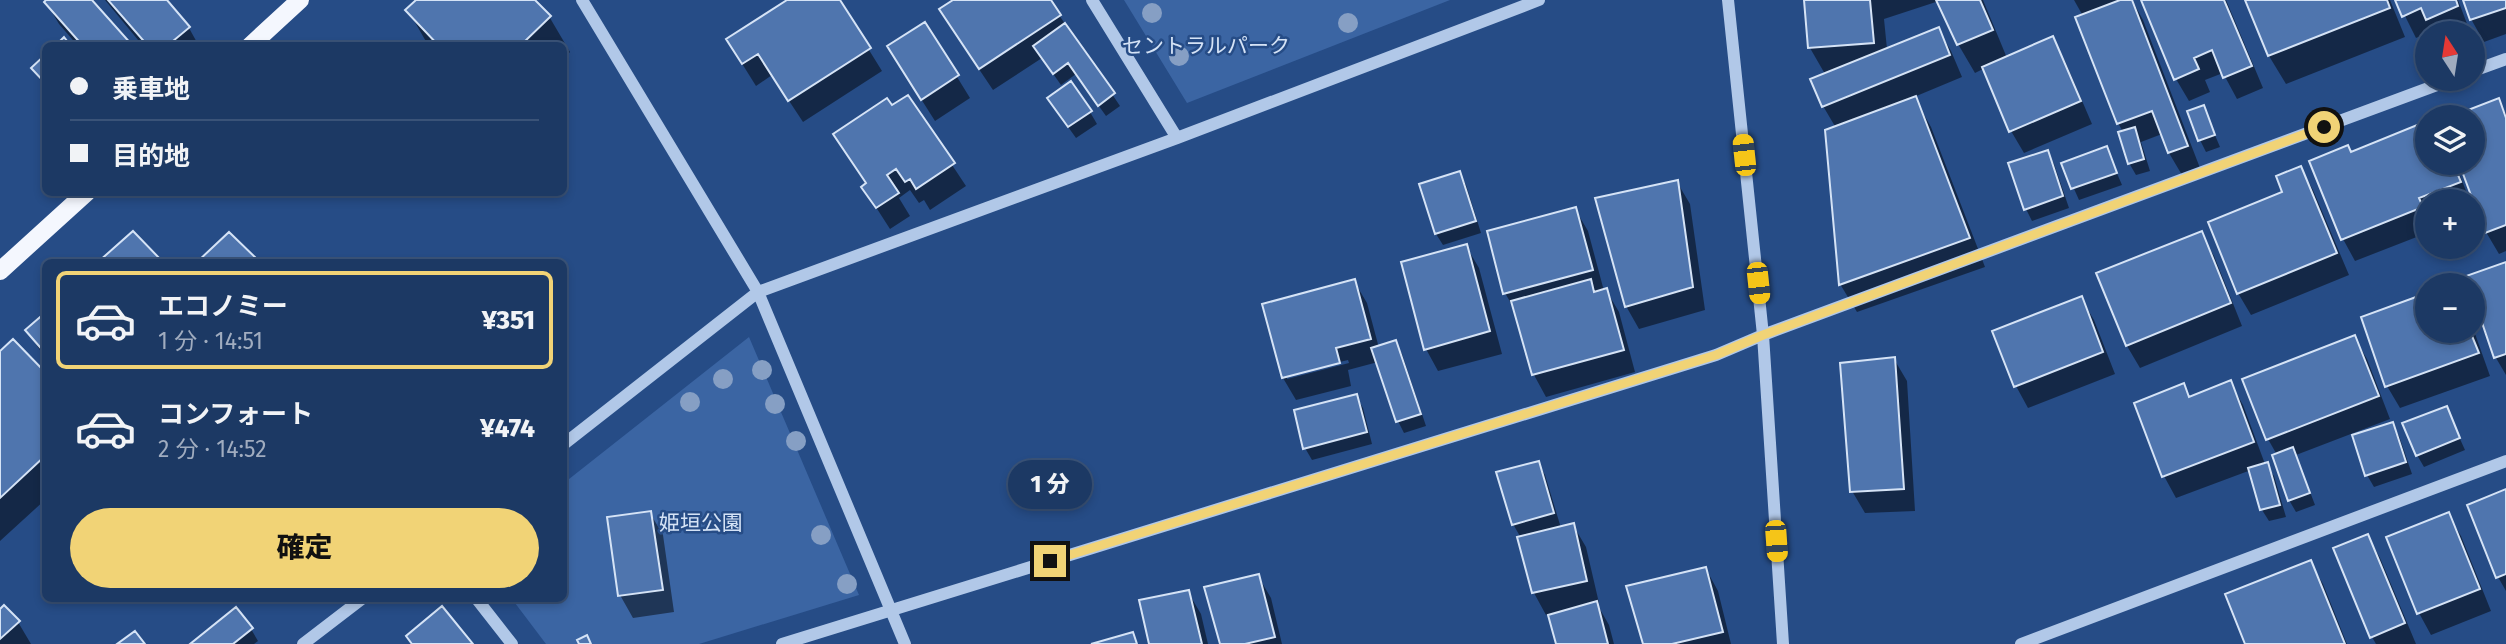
<!DOCTYPE html>
<html lang="ja">
<head>
<meta charset="utf-8">
<style>
	:root { --surface:#1c3964; --page:#29446d; --text:#f1f3f6; --muted:#a0acbf; --line:#3a5378; --accent:#f1d376 }
	body { margin:0; font-family:"Fira Sans","Noto Sans JP",sans-serif; background:var(--page); color:var(--text); height:100vh; display:flex; flex-direction:column; font-size:26px; white-space:nowrap }
	* { box-sizing:border-box; margin:0 }
	p { font-size:23px; color:var(--muted) }
	.icon { flex:none; width:38px; height:38px; fill:none; stroke:currentColor; stroke-width:2; stroke-linecap:round; stroke-linejoin:round }
	.map { position:relative; flex:1; overflow:hidden }
	.details { position:absolute; left:42px; top:259px; width:525px; height:343px; display:flex; flex-direction:column; background:var(--surface); border-radius:10px; box-shadow:0 4px 10px #0003,0 0 0 2px var(--line) }
	.details>* { flex:none }
	.guide { position:absolute; left:42px; top:42px; width:525px; height:154px; border-radius:10px; box-shadow:0 4px 10px #0003,0 0 0 2px var(--line); display:grid; align-content:center; height:154px; padding:0 28px; background:var(--surface) }
	.needle { width:46px; rotate:348deg }
	.controls { position:absolute; left:2415px; top:21px; display:grid; gap:14px }
	.controls a { display:grid; place-items:center; width:70px; height:70px; border-radius:50%; background:var(--surface); box-shadow:0 4px 10px #0003,0 0 0 2px var(--line); font-size:35px }
	.end { position:absolute; width:32px; height:32px; margin:-16px; border:9px solid #f1d376; background:#111; box-shadow:0 0 0 4px #111 }
	.from { border-radius:50% }
	.bubble { position:absolute; height:49px; border-radius:24px; background:var(--surface); box-shadow:0 4px 10px #0003,0 0 0 2px var(--line); font-size:23px; font-weight:800; line-height:49px; text-align:center }
	.car { position:absolute; width:21px; height:42px; margin:-21px -10px; border-radius:9px; box-shadow:0 0 5px 2px #0007; background:linear-gradient(#f5c518 24%,#345 0 40%,#f5c518 0 76%,#345 0 86%,#f5c518 0) }
	.guide b { display:flex; align-items:center; gap:24px; height:66px; font-size:26px }
	.guide b+b { border-top:2px solid var(--line) }
	.guide i { width:18px; height:18px; background:var(--text) }
	ul { padding:12px 0 0; list-style:none }
	li { display:flex; align-items:center; gap:21px; height:98px; margin:0 14px 10px; padding:0 14px; border:4px solid transparent; border-radius:10px }
	li div { flex:1 }
	li b { display:block; font-size:26px }
	li em { font-style:normal; font-weight:800 }
	li.current { border-color:var(--accent) }
	li>.icon { width:63px; height:63px; stroke-width:1.5 }
	.primary-button { display:flex; gap:14px; margin-top:auto; padding:14px 28px }
	.primary-button a { flex:1; height:80px; border-radius:42px; background:var(--accent); color:#111; font-size:28px; font-weight:800; line-height:80px; text-align:center }
	.map>svg:first-child { display:block }
</style>
</head>
<body>
<div class="map">
<svg width="2506" height="644" viewBox="0 0 2506 644">
	<rect width="100%" height="100%" fill="#264c86"/>
	<path fill="#3b65a3" d="M1124,0H1450L1187,103Z
		M749,337L859,595L699,644H546L512,599L564,598V483Z"/>
	<path fill="#0007" fill-rule="evenodd" d="M48,0H89L130,46H78L59,24L46,2Z
		M105,0H164L189,28L199,46H143Z
		M418,0H532L550,18L570,52L564,58V46L428,45L408,10Z
		M791,0H838L882,71L803,122L772,75L756,86L741,62Z
		M956,0H1049L1120,106L1106,116L1076,74L1061,85L1042,58L993,90L954,32Z
		M1806,0H1983L2007,58L2052,39L2065,61L2092,124L2024,153L2011,131L1985,68L1975,73L1958,44L1939,1L1884,19L1887,49L1938,29L1951,51L1962,77L1914,97L1931,127L1985,267L1857,312L1840,284L1836,128L1823,106L1825,74L1810,48Z
		M2074,0H2132L2143,20L2200,168L2182,175L2169,153L2162,134L2141,142L2150,171L2136,175L2129,163L2123,132L2118,123L2083,16Z
		M2143,0H2226L2263,88L2237,99L2223,73L2205,80L2210,92L2189,101L2176,79Z
		M2247,0H2390L2405,37L2286,84L2269,56Z
		M2397,0H2458L2469,29L2459,33H2436L2434,30L2416,38Z
		M2465,0H2506V34L2484,42L2471,19Z
		M925,25L970,98L935,121L902,69Z
		M46,56V90L33,68Z
		M907,97L966,186L930,210L924,200L919,203L910,190L899,198L910,216L890,229L863,187L867,185L835,134L892,107Z
		M2498,100L2506,114V251L2499,254L2486,232L2461,163H2473V117L2457,116Z
		M2203,107L2220,147L2206,152L2200,140Z
		M1056,110L1090,112L1097,124L1076,138Z
		M2427,123V163H2455L2470,201H2427V233L2355,261L2343,239L2351,154Z
		M2106,148L2122,185L2079,200L2063,164Z
		M2047,152L2054,164L2069,208L2032,221L2026,209Z
		M2301,168L2313,190L2349,275L2251,315L2238,293L2285,193Z
		M1460,173L1466,185L1481,233L1443,245L1436,234Z
		M1677,182L1690,204L1705,310L1639,329L1626,306Z
		M1575,209L1588,231L1604,291L1606,290L1619,312L1635,372L1546,397L1534,375L1516,312L1505,293Z
		M133,233L161,262H101Z
		M229,234L257,262H200Z
		M2201,234L2214,256L2242,326L2140,368L2127,346L2099,274Z
		M1466,246L1479,268L1502,354L1438,371L1426,349Z
		M2506,264V375L2496,358L2473,285L2468,277Z
		M1354,281L1367,303L1379,348L1395,342L1402,354L1426,426L1404,433L1398,421L1378,362L1348,370L1351,386L1296,400L1283,378L1264,305ZM1348,360L1349,363L1287,379V375Z
		M2427,295V331H2473V328L2490,376L2400,408L2387,386L2363,318Z
		M2081,298L2094,320L2115,374L2028,408L2016,386Z
		M46,314V359L27,331Z
		M2354,337L2367,359L2390,419L2296,455L2315,505L2296,512L2289,500L2277,455L2268,439Z
		M0,353L46,375V499L0,541Z
		M1894,359L1907,381L1915,511L1865,513L1852,491Z
		M2230,382L2243,405L2265,464L2274,476L2286,517L2269,521L2262,510L2251,470L2176,498L2164,476L2183,386L2190,398Z
		M1356,396L1363,408L1372,444L1312,460L1305,448Z
		M2446,408L2465,450L2424,467L2417,455Z
		M2392,424L2399,436L2412,474L2374,487L2367,475Z
		M1538,463L1545,475L1561,528L1573,525L1586,547L1599,603L1597,604L1609,625L1614,644H1558L1549,614L1546,615L1534,593L1519,538H1521L1513,524Z
		M2506,491V591L2498,577Z
		M650,513L663,535L674,612L633,618L620,595Z
		M2448,514L2461,536L2491,611L2431,635L2419,613Z
		M2368,536L2380,558L2416,644H2376L2372,637Z
		M2310,562L2323,584L2347,644H2246Z
		M1706,569L1718,591L1731,644H1644Z
		M1258,576L1271,598L1282,644H1222Z
		M1188,592L1201,614L1208,644H1151Z
		M0,611L18,622L31,644H0Z
		M251,629L258,641L254,644H192Z"/>
	<path fill="#4f75ae" stroke="#d5e3f6" stroke-width="2" d="M46,0H92L133,46H83L44,2Z
		M108,0H167L190,27L167,46H148Z
		M416,0H535L551,16L520,46H439L405,10Z
		M787,0H840L871,48L788,101L758,54L742,64L726,39Z
		M953,0H1051L1061,15L979,69L939,9Z
		M1804,0H1870L1874,43L1808,48Z
		M1936,0H1980L1993,30L1957,45Z
		M2120,0H2132L2188,146L2168,153L2152,111L2117,124L2075,17Z
		M2141,0H2224L2252,66L2223,78L2212,50L2194,58L2199,69L2174,80Z
		M2245,0H2387L2390,8L2268,56Z
		M2395,0H2456L2458,6L2426,20L2421,8L2402,17Z
		M2463,0H2506V8L2470,20Z
		M925,22L959,75L921,100L887,46Z
		M1065,23L1115,93L1098,106L1068,63L1053,74L1033,46Z
		M1939,27L1950,55L1822,107L1810,79Z
		M2053,36L2081,101L2009,132L1982,67Z
		M64,37L71,46H55Z
		M46,54V84L31,68Z
		M1071,81L1092,111L1068,127L1047,98Z
		M908,95L955,163L916,189L910,179L905,182L896,169L887,175L899,193L876,208L861,187L866,183L833,134L887,98L892,105Z
		M1916,96L1970,238L1839,285L1825,130Z
		M2499,98L2506,118V225L2485,233L2459,163H2473V117H2456L2455,115Z
		M2204,105L2215,135L2198,141L2187,111Z
		M2427,121V163H2453L2461,182L2419,198L2423,207L2341,240L2309,161L2348,145L2351,152Z
		M2135,127L2144,159L2128,164L2118,132Z
		M2107,146L2117,173L2071,189L2061,163Z
		M2048,150L2063,196L2024,210L2008,163Z
		M2301,166L2337,253L2237,294L2208,222L2282,192L2276,176Z
		M1460,171L1476,221L1435,234L1419,184Z
		M1678,180L1693,287L1625,307L1595,198Z
		M1576,207L1593,270L1503,294L1487,231Z
		M133,231L163,262H98Z
		M2202,231L2231,303L2126,346L2096,273Z
		M229,232L260,262H197Z
		M1467,244L1490,331L1424,350L1401,262Z
		M2506,262V354L2494,358L2473,296V285H2469L2466,276Z
		M1355,279L1371,339L1336,348L1340,363L1282,378L1262,304Z
		M1591,279L1594,292L1607,288L1624,350L1532,375L1511,301Z
		M2427,293V331H2470L2479,353L2385,387L2361,317Z
		M2082,296L2103,352L2014,387L1992,331Z
		M46,312V354L25,330Z
		M2355,335L2379,396L2266,440L2242,379Z
		M13,339L46,373V455L0,498V351Z
		M1396,340L1421,414L1396,422L1371,348Z
		M1895,357L1904,489L1850,492L1840,363Z
		M2231,380L2254,442L2162,477L2134,403L2184,383L2189,397Z
		M1357,394L1367,432L1303,449L1294,410Z
		M2447,406L2460,438L2416,456L2402,423Z
		M2393,422L2406,462L2365,476L2352,435Z
		M2293,447L2310,493L2288,501L2272,455Z
		M1539,461L1554,513L1512,525L1496,472Z
		M2268,462L2280,505L2260,510L2248,468Z
		M2506,489V574L2496,578L2467,505Z
		M651,511L663,590L618,596L607,517Z
		M2449,512L2480,589L2417,614L2386,537Z
		M1574,523L1587,581L1532,593L1517,537Z
		M2368,534L2405,623L2370,638L2333,548Z
		M2311,560L2345,644H2245L2225,594Z
		M1706,567L1723,632L1672,644H1643L1626,586Z
		M1259,574L1275,637L1245,644H1220L1204,587Z
		M1189,590L1202,644H1149L1139,600Z
		M1597,601L1608,644H1556L1548,615Z
		M4,605L20,621L0,639V609Z
		M442,606L473,644H412L406,636Z
		M236,607L253,628L233,644H190Z
		M135,631L145,644H117Z
		M1133,632L1137,644H1091Z
		M587,635L591,644H579L577,640Z"/>
	<g fill="none" stroke-linecap="round" stroke-linejoin="round">
		<path stroke="#b1c8e8" stroke-width="12" d="M582,0L758,292L905,644
			M1092,0L1177,138
			M1728,0L1763,335L1783,644
			M2473,71L2506,59
			M564,444L758,292L1177,138L1539,0
			M476,598L512,644
			M303,644L363,598
			M782,644L1716,355L1763,335L2453,79
			M2021,644L2506,461"/>
		<path stroke="#f4f7fe" stroke-width="18" d="M250,46L300,0
			M0,271L87,192"/>
	</g>
	<g fill="#869fc4">
		<circle cx="1152" cy="13" r="10"/>
		<circle cx="1348" cy="23" r="10"/>
		<circle cx="1179" cy="56" r="10"/>
		<circle cx="762" cy="370" r="10"/>
		<circle cx="723" cy="379" r="10"/>
		<circle cx="690" cy="402" r="10"/>
		<circle cx="775" cy="404" r="10"/>
		<circle cx="796" cy="441" r="10"/>
		<circle cx="821" cy="535" r="10"/>
		<circle cx="847" cy="584" r="10"/>
	</g>
	<g fill="none" stroke-linecap="round" stroke-linejoin="round">
		<path stroke="#f1d376" stroke-width="9" d="M1050,561L1716,355L1763,335L2324,127"/>
	</g>
	<g text-anchor="middle" dominant-baseline="central" stroke-width="5" stroke-linejoin="round" paint-order="stroke">
		<g font-size="21" fill="#d5e3f6" stroke="#264c86">
			<text x="1206" y="46">セントラルパーク</text>
			<text x="701" y="523">姫垣公園</text>
		</g>
	</g>
</svg>
<div class="controls">
<a><svg class="needle" viewBox="-14 -14 28 28"><path d="M0-13l5 13h-10z" fill="#e53935"/><path d="M0 13l5-13h-10z" fill="#a0acbf"/></svg></a>
<a><svg class="icon" aria-label="layers" viewBox="0 0 24 24"><path d="M12 4l9 5-9 5-9-5zM3 14l9 5 9-5"/></svg></a>
<a>+</a>
<a>−</a>
</div>
<i class="end from" style="left:2324px;top:127px"></i>
<i class="end" style="left:1050px;top:561px"></i>
<div class="bubble" style="left:1008px;top:460px;width:84px">1 分</div>
<i class="car" style="left:1744px;top:155px;rotate:354deg"></i>
<i class="car" style="left:1758px;top:283px;rotate:174deg"></i>
<i class="car" style="left:1776px;top:541px;rotate:176deg"></i>
<div class="guide">
<b><i class="from"></i>乗車地</b>
<b><i></i>目的地</b>
</div>
<section class="details">
<ul>
<li class="current"><svg class="icon" aria-label="car" viewBox="0 0 24 24"><path d="M5 17H2v-5l4-1 3-4h7l3 4 3 1v5h-3M9 17h6M6 11h13"/><circle cx="7" cy="17" r="2"/><circle cx="17" cy="17" r="2"/></svg><div><b>エコノミー</b><p>1 分 · 14:51</p></div><em>¥351</em></li>
<li><svg class="icon" aria-label="car" viewBox="0 0 24 24"><path d="M5 17H2v-5l4-1 3-4h7l3 4 3 1v5h-3M9 17h6M6 11h13"/><circle cx="7" cy="17" r="2"/><circle cx="17" cy="17" r="2"/></svg><div><b>コンフォート</b><p>2 分 · 14:52</p></div><em>¥474</em></li>
</ul>
<div class="primary-button"><a>確定</a></div>
</section>
</div>
</body>
</html>
